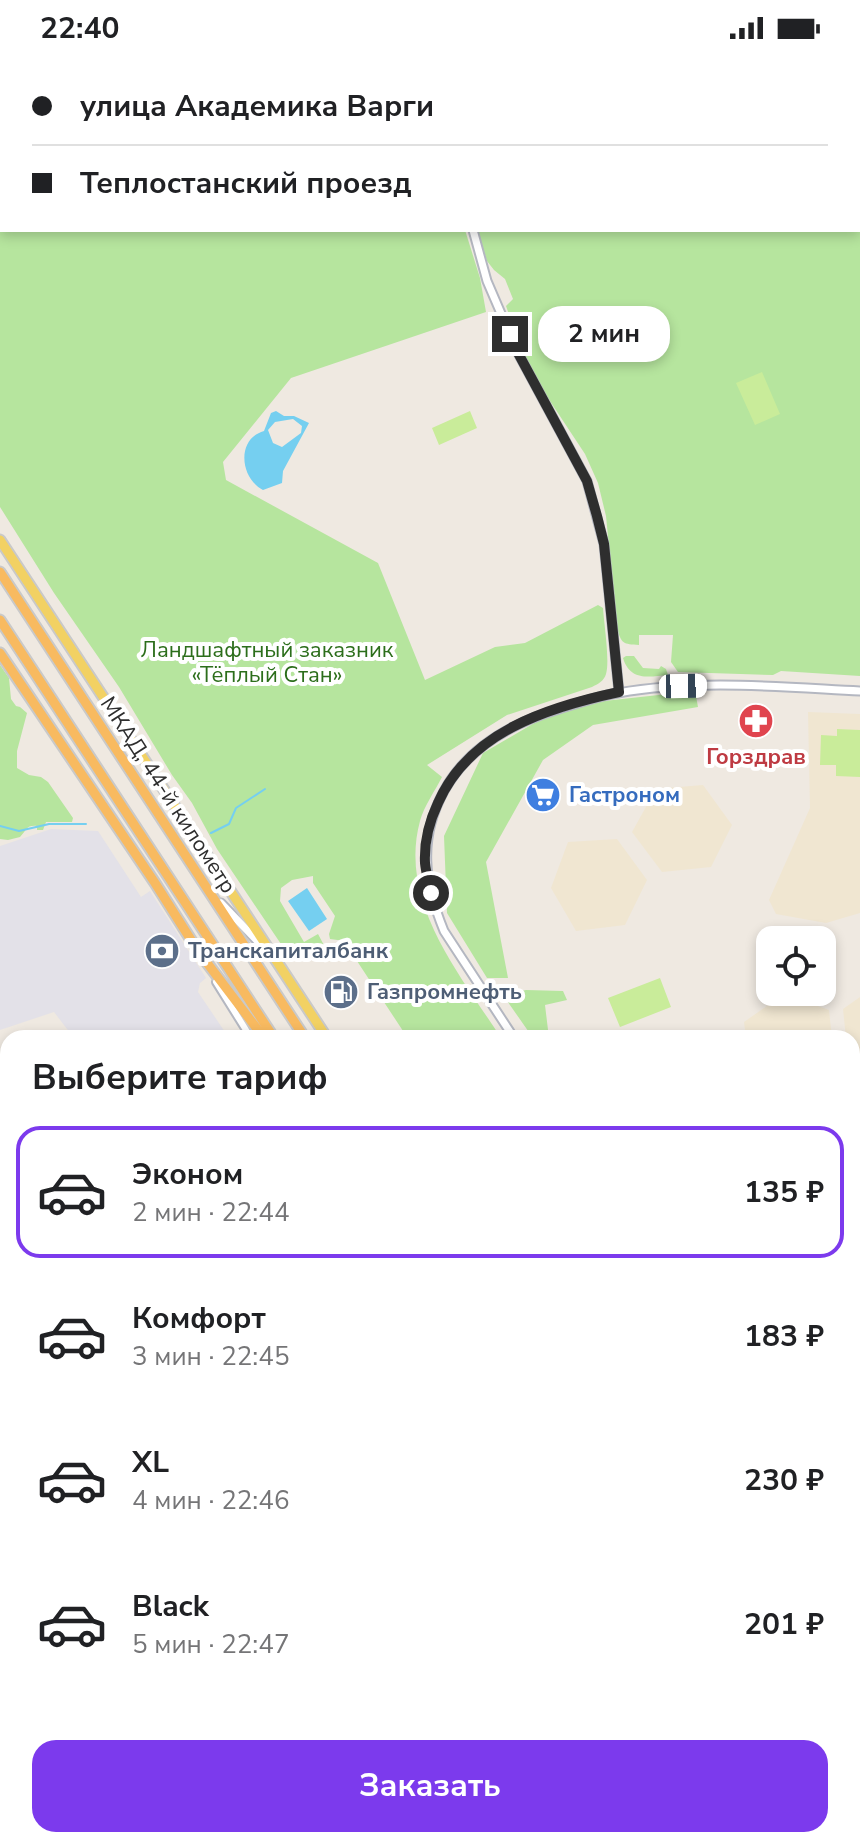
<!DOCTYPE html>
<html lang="ru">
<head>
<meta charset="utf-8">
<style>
	:root { --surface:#fff; --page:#f2f2f2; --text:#202124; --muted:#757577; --line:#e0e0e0; --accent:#7c3aed }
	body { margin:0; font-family:"Nunito Sans",sans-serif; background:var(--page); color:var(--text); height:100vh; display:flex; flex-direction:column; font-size:30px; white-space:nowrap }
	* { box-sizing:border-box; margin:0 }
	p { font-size:26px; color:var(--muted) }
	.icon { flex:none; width:44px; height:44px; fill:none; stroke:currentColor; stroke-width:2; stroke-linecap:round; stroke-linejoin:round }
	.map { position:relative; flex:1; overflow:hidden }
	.details { position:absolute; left:0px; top:974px; width:860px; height:818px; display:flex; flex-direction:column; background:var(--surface); border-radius:24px 24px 0 0; box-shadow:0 4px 12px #0003 }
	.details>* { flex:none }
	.top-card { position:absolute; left:0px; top:0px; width:860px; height:176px; box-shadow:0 4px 12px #0003; display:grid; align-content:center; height:176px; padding:0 32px; background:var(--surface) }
	.tools { position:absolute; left:756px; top:870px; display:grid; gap:16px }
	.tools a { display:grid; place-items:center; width:80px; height:80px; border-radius:16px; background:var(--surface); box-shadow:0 4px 12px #0003; font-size:40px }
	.end { position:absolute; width:36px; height:36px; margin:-18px; border:10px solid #2e2e2e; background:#fff; box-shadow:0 0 0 4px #fff }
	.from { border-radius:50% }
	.bubble { position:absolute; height:56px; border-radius:24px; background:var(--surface); box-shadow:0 4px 12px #0003; font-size:26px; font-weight:700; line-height:56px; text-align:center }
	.car { position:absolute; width:24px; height:48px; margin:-24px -12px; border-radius:10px; box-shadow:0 0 6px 2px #0007; background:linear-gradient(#fff 24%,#345 0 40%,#fff 0 76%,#345 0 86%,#fff 0) }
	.top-card b { display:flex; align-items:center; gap:28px; height:76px; font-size:30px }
	.top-card b+b { border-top:2px solid var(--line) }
	.top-card i { width:20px; height:20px; background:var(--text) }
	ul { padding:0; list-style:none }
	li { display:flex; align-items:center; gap:24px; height:132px; margin:0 16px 12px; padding:0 16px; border:4px solid transparent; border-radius:24px }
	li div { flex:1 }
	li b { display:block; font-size:30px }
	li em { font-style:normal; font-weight:700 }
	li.active { border-color:var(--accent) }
	li>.icon { width:72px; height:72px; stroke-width:1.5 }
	h2 { padding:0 32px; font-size:36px; line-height:96px }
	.primary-button { display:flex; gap:16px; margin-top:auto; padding:16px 32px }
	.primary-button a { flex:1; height:92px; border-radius:24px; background:var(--accent); color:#fff; font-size:32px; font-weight:700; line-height:92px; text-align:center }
	.status { display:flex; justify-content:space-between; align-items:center; height:56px; padding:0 40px; background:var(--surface); direction:ltr }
	.status svg { height:22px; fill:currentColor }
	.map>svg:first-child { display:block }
</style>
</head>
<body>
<div class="status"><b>22:40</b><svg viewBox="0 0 49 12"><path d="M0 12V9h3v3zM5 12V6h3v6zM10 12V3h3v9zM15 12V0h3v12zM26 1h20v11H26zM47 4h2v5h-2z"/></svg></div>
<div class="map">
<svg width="860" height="1791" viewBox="0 0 860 1791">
	<rect width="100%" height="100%" fill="#efe9e1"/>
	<path fill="#e3e1e8" d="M51,773L98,775L141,841L150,835L206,922L200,927L198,936L229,982H74L54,956L0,974V790Z"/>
	<path fill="#f0e6d1" d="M808,656L860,658V857L826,867L776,858L769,844L810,752Z
		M703,729L732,769L711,811L662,816L632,776L656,733Z
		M617,783L647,824L625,869L576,875L551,832L568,786Z
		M784,938L829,954L832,982H746L744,966Z
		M860,941V1005L852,1003V982H846L843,953Z"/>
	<path fill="#b6e59e" d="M27,0H387L389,2H24Z
		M411,0H673L674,2H413Z
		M860,1V620L781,615L773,619L678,616L671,606L673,579H639V589C623,588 622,588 617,573L606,460L598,427L585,398L544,336L526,306L506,250L513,243L505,223L494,214L487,205L477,174H858V3Z
		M2,27V174H465L480,222L486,256L291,322L223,406L226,424L378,507L425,624L495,591L525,587L598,549L603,552C604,568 610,605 606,618C604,625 598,628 592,631L507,659L427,709L442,721C435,735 424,750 420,765C398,846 460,918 501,982H405V978L357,905L370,892L348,891L345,885L330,883L329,878L335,860L313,827V820L292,824L281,832L280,845L304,886L318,878L326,893L287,897L217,793L192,747L172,719L119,631L54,537L0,451V30Z
		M626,600H634L643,612L659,613L661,610L666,613L668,619C648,621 630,625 623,602Z
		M0,609L9,622L11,643L16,650L20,651L27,657L17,695V712L29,719L41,721L48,726L73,762L72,766H46L43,774H37V770C26,769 27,774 20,781L8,784L0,783Z
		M695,635L698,651L593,669L543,704L486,806L508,922H487L447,857L444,780L483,697L536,666L595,646Z
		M526,934L563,935L567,944L545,949L549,982H533L503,939Z
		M852,1578L860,1581V1755L852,1743Z
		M205,1784H333L353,1791H204Z
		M565,1784H760L764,1791H567Z"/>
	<path fill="#c9ec9a" d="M762,316L780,358L755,369L736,327Z
		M470,355L477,372L439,389L432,372Z
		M837,673L860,674V721L836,720V709H820L821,679L837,680Z
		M660,922L671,951L620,971L608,942Z"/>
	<path fill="#75cff0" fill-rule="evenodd" d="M276,355L284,360H294L309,367L283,415L282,427L263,434C240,422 236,383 264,375L271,357ZM293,363L302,370L301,377L282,391L273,387L268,374L275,366Z
		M307,832L327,863L309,875L288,845Z"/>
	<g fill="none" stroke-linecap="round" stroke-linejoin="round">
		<path stroke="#75cff0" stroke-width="2" d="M0,770L19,775L49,768H86
			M211,777L229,768L236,752L265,733"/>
		<defs>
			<path id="minor" d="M711,0L712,2
				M852,2L855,0
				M216,926L251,982"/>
			<path id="tertiary" d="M400,0L401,2
				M473,174L487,225L518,297L587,425L604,488L619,636
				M221,847L265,893
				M514,982L444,875C424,826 418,783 444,735C468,691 512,667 559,653C578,647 598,640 618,637C697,623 780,631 860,635
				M852,1188L860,1182"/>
			<path id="primary" d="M0,484L327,982"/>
			<path id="trunk" d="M0,516L305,982
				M0,564L274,982
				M0,597L155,827L198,895L264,982
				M806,1784L811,1791
				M837,1784L841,1791"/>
		</defs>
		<use href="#minor" stroke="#b4b7c1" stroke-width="10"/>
		<use href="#tertiary" stroke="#b4b7c1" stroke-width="11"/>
		<use href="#primary" stroke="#c9c9c9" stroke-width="13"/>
		<use href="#trunk" stroke="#c9c9c9" stroke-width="13"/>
		<use href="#minor" stroke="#fff" stroke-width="6"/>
		<use href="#tertiary" stroke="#fff" stroke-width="7"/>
		<use href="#primary" stroke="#f2d163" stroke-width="9"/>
		<use href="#trunk" stroke="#f8ba60" stroke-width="9"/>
	</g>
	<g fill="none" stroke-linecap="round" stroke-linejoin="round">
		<path stroke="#2e2e2e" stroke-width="10" d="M431,837C429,827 426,817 425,807C424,786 429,766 438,747C469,676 548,651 619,636L604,488L597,460L587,425L518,297L510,278"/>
	</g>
	<defs>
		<symbol id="pharmacy-disc" viewBox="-11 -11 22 22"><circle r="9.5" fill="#e0444e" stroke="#fff"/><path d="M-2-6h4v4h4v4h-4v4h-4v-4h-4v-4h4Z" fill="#fff"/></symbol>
		<symbol id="supermarket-disc" viewBox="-11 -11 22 22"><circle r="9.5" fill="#3f7fe0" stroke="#fff"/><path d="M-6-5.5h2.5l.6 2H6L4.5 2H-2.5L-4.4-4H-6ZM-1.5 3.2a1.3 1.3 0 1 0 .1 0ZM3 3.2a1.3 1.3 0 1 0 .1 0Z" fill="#fff"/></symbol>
		<symbol id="bank-disc" viewBox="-11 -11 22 22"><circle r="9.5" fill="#5c6f8a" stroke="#fff"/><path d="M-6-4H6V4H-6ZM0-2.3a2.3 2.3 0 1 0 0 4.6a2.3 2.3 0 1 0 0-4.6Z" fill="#fff"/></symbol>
		<symbol id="fuel-disc" viewBox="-11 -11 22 22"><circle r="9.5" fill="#5c6f8a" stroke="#fff"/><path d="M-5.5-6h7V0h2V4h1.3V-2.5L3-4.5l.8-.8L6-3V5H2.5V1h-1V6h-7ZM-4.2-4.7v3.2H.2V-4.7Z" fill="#fff"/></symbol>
	</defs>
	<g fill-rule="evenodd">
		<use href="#pharmacy-disc" x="736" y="645" width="40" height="40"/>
		<use href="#supermarket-disc" x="523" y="719" width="40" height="40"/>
		<use href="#bank-disc" x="142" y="875" width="40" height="40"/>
		<use href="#fuel-disc" x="321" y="916" width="40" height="40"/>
	</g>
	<g text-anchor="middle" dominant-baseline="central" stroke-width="8" stroke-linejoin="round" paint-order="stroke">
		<g font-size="22" fill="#2c6e1b" stroke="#fff">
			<text x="267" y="594">Ландшафтный заказник<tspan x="267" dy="25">«Тёплый Стан»</tspan></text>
		</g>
		<g font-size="22" font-weight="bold" fill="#be3a42" stroke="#fff">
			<text x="756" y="701">Горздрав</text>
		</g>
		<g font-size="22" fill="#2e2e2e" stroke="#fff">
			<text transform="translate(168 739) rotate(57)">МКАД, 44-й километр</text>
		</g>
		<g font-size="22" font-weight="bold" fill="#366cbe" stroke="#fff" text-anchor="start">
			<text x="569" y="739">Гастроном</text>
		</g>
		<g font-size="22" font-weight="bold" fill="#4e5e75" stroke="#fff" text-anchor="start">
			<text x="188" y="895">Транскапиталбанк</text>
			<text x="367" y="936">Газпромнефть</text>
		</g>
	</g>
</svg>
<div class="tools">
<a><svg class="icon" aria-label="locate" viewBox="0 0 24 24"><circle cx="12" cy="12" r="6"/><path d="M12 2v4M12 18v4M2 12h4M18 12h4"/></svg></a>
</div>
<i class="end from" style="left:431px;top:837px"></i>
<i class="end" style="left:510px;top:278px"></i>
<div class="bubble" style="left:538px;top:250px;width:132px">2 мин</div>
<i class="car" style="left:683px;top:630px;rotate:89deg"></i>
<div class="top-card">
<b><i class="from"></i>улица Академика Варги</b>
<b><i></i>Теплостанский проезд</b>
</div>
<section class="details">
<h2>Выберите тариф</h2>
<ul>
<li class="active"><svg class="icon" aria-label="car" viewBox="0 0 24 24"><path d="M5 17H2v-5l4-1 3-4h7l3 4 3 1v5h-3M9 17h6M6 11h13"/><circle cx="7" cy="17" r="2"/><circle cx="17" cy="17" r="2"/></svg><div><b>Эконом</b><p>2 мин · 22:44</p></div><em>135 ₽</em></li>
<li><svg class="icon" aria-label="car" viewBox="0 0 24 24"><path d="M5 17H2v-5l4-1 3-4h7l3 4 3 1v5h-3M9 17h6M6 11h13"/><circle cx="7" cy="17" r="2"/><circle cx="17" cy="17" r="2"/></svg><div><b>Комфорт</b><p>3 мин · 22:45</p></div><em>183 ₽</em></li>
<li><svg class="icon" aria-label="car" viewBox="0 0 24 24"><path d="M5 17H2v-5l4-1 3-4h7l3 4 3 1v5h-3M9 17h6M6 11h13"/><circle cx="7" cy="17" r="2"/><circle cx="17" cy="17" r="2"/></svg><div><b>XL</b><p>4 мин · 22:46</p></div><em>230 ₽</em></li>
<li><svg class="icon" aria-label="car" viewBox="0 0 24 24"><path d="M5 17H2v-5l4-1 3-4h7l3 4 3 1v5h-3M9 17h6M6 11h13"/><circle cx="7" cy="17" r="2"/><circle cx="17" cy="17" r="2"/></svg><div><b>Black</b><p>5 мин · 22:47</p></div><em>201 ₽</em></li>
</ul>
<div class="primary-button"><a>Заказать</a></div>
</section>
</div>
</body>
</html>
